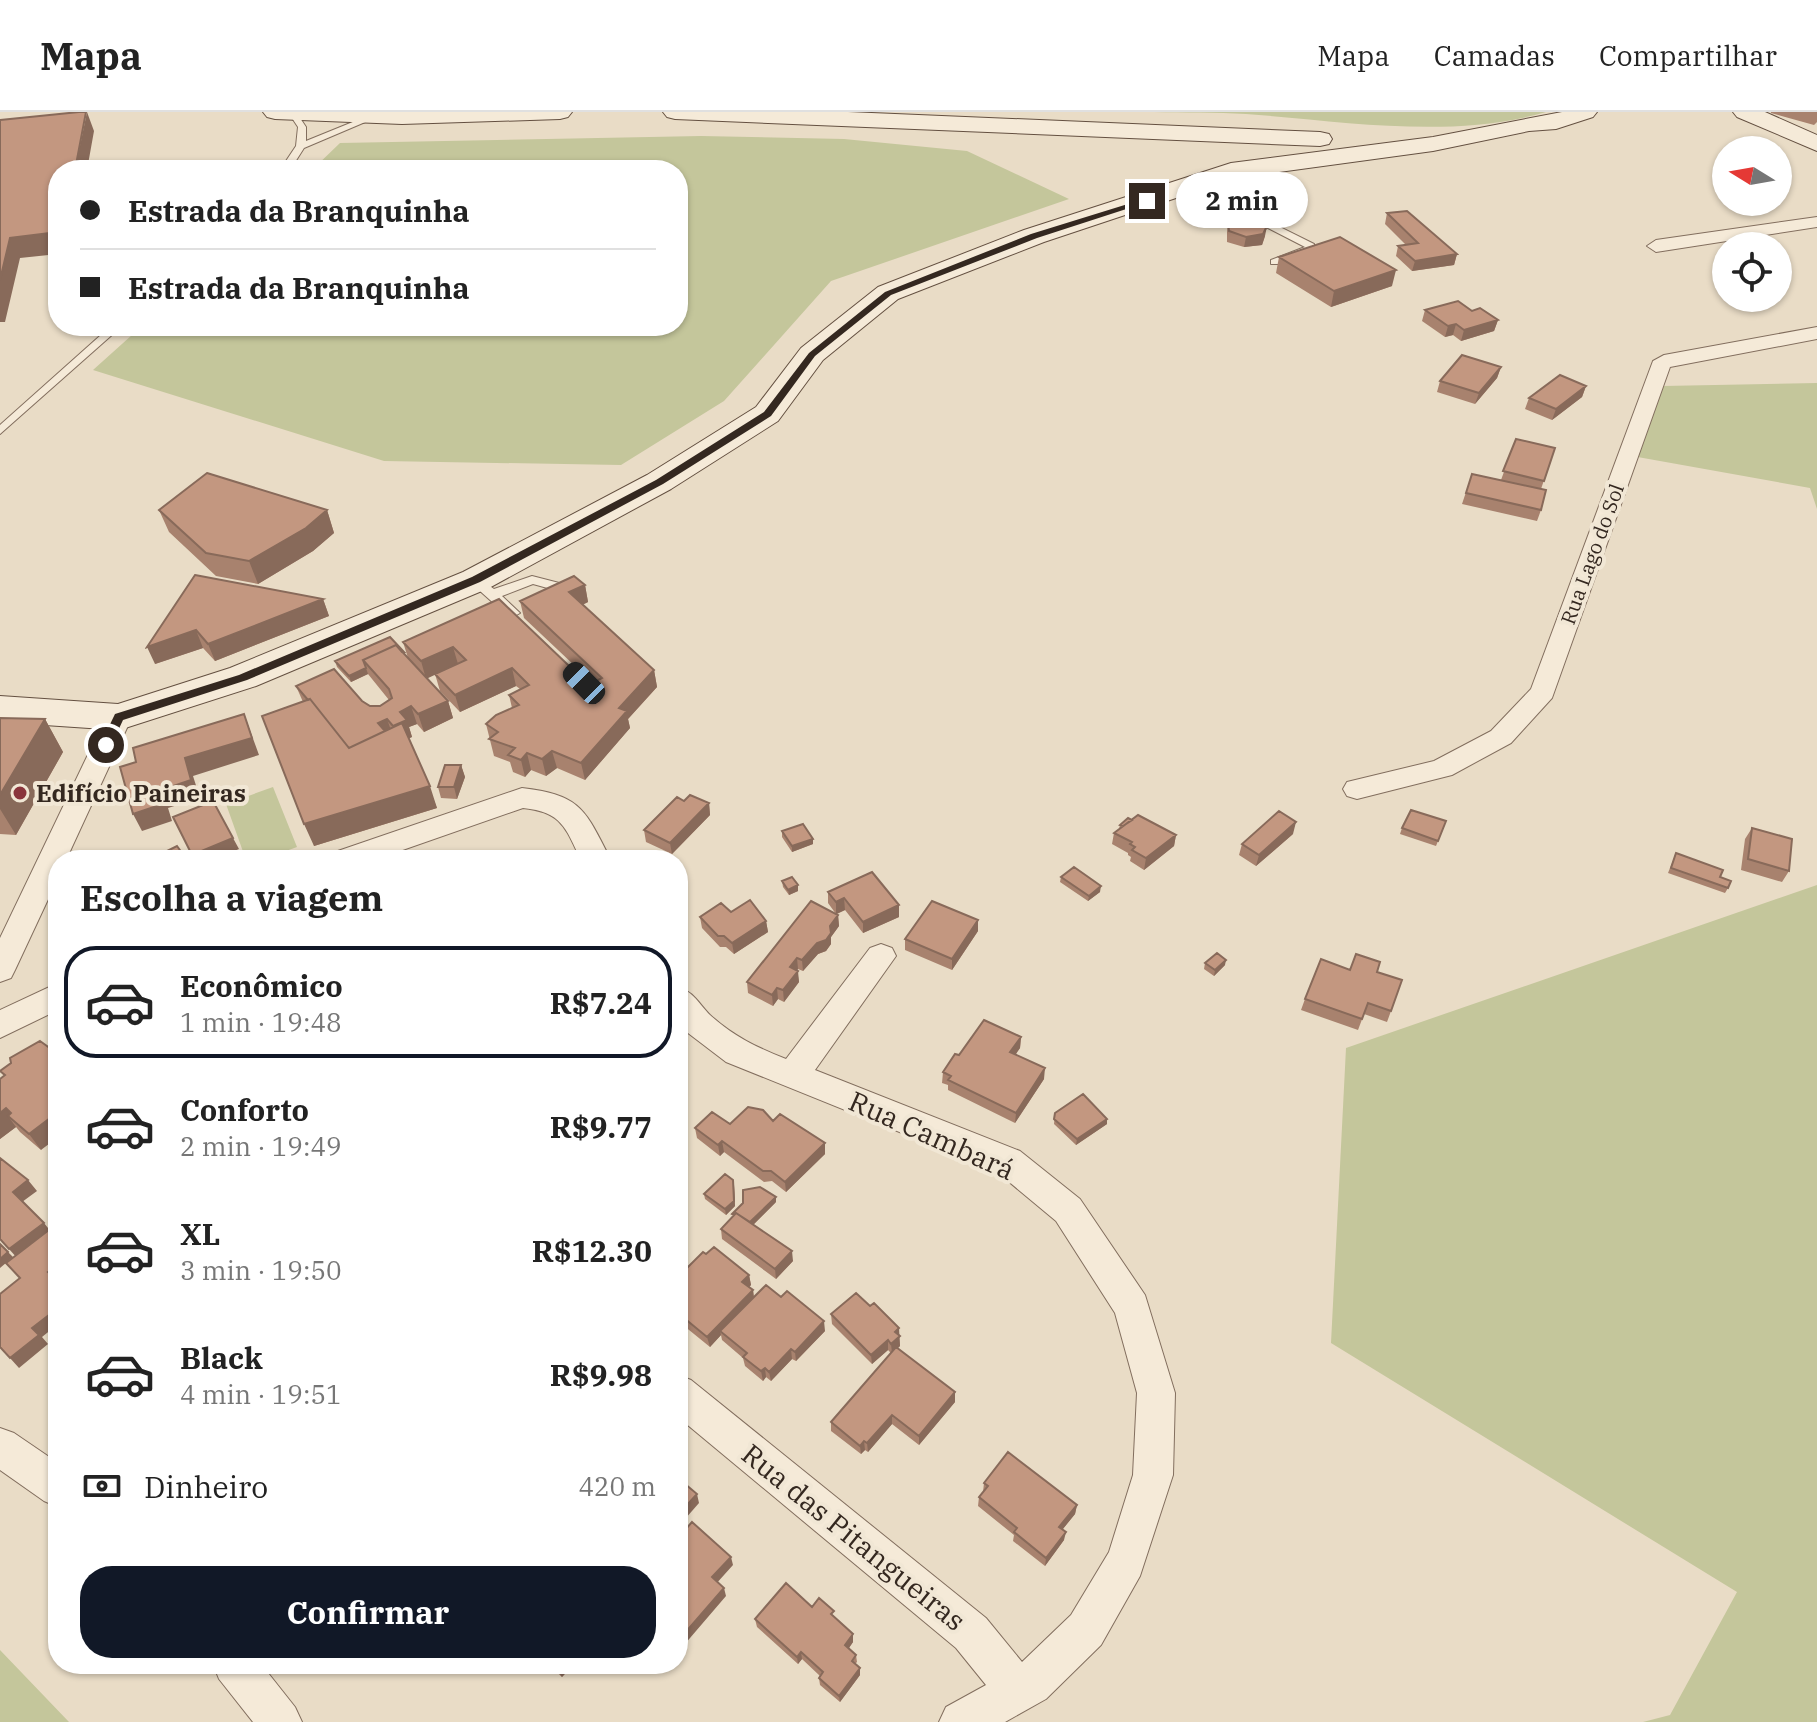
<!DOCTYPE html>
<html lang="pt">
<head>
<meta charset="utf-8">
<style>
	:root { --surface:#fff; --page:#f6f6f6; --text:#222; --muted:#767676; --line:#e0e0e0; --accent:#111827 }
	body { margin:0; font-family:"IBM Plex Serif",serif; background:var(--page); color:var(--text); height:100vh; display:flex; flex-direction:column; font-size:30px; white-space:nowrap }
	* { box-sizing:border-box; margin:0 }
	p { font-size:26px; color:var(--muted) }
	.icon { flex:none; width:44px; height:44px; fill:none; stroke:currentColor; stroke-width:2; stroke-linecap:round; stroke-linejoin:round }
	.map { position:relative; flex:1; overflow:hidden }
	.sheet { position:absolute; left:48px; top:738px; width:640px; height:824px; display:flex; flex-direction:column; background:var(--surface); border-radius:32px; box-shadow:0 2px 6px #0004 }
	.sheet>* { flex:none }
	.hud { position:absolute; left:48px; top:48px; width:640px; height:176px; border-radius:32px; box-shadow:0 2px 6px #0004; display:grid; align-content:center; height:176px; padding:0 32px; background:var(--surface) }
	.needle { width:52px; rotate:281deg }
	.fabs { position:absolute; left:1712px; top:24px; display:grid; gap:16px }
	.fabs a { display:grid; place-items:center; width:80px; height:80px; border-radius:50%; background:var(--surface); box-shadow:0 2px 6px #0004; font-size:40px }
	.end { position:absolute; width:36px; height:36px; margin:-18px; border:10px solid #342820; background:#fff; box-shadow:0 0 0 4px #fff }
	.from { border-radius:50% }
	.bubble { position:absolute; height:56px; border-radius:28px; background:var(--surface); box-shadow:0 2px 6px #0004; font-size:26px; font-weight:800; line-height:56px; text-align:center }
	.car { position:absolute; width:24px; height:48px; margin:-24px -12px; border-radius:10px; box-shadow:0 0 6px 2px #0007; background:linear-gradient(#222 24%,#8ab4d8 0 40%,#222 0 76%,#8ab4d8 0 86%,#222 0) }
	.hud b { display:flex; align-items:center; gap:28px; height:76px; font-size:30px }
	.hud b+b { border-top:2px solid var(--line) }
	.hud i { width:20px; height:20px; background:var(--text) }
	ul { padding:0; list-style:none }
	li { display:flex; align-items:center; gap:24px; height:112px; margin:0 16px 12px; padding:0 16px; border:4px solid transparent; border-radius:32px }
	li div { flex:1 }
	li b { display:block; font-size:30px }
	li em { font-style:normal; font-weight:800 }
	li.active { border-color:var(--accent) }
	li>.icon { width:72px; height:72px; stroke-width:1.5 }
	h2 { padding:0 32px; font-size:36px; line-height:96px }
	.pay { display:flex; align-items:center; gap:20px; height:88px; padding:0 32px; font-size:30px }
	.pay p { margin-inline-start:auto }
	.cta { display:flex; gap:16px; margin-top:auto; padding:16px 32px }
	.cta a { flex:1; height:92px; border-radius:32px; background:var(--accent); color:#fff; font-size:32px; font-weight:800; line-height:92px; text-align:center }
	header { display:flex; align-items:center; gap:48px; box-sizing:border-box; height:112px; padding:0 40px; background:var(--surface); border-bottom:2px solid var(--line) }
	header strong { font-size:38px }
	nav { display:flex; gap:44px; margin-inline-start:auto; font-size:28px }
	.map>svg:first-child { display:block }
</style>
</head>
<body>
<header>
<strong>Mapa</strong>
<nav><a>Mapa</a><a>Camadas</a><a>Compartilhar</a></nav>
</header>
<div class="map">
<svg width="1817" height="1610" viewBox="0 0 1817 1610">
	<rect width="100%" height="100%" fill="#e9dcc6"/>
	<path fill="#c4c69b" d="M1154,0H1546C1450,28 1344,9 1246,2C1216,0 1185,1 1154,0Z
		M701,24L844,27L967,39L1069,87L831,169L724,289L621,353L384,349L93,258L142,214H678V58H312L340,31Z
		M1817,271V397L1810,376L1632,344L1663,274Z
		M273,675L297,735L261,748H246L226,692Z
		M1817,773V1610H1643L1670,1603L1737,1480L1331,1231L1346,936Z
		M0,1538L69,1610H0Z"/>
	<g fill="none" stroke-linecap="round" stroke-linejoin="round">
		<defs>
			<path id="service" d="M288,0H296L306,15V29L370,3L377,5L304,36L290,58H280L296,34L298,15Z
				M1175,77L1268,109L1314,132V139L1279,152H1271V148L1305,135L1262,113L1172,82L1170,80Z
				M111,214H122L0,322V313Z
				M476,464L494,477L532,464L567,473L569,476L562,480L533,472L502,484L520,501L513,505L508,504L471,471V465Z"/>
			<path id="minor" d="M1817,105V115L1656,140L1647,134L1656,128Z
				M1817,215V227L1670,255L1552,586L1511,631L1452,663L1357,687L1347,684L1343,677L1347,670L1434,649L1491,619L1531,577L1653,249L1664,243Z
				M119,596L128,599L132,605L66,748H58V766L15,858L11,866L0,870V826L106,605L110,599Z
				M522,676C582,683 585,698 611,748H581C565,715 562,700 523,696L374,748H327L332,741Z
				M881,832L892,836L896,844L815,958L1020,1039L1080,1087L1145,1183L1175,1281L1173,1363L1140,1464L1101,1533L1046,1587L1005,1610H939L946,1595L986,1573L956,1536L678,1305V1263L691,1268L986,1506L1022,1550L1071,1503L1109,1440L1133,1363L1137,1281L1115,1201L1056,1109L996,1059L726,950L688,921L678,909V875C694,880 699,892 710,903C733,924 758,936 786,947L870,836Z
				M58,871V898L0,926V898Z
				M0,1316L14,1321L58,1351V1395L44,1389L0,1358Z
				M213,1552H261L295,1595L302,1610H253L219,1567Z"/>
			<path id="secondary" d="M263,0H572L568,5L560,7L402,12L275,7L267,5Z
				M663,0H848L1320,20L1329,22L1332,27L1329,32L1320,34L675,7L667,5Z
				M1562,0H1597L1593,5L1556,17L1529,19L1433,39L1236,66L1044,130L898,187L823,248L778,309L671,377L489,476L256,574L119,618L0,610V584L118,592L230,556L463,460L647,363L756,295L801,236L878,175L1024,118L1231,51L1433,25Z
				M1733,0H1765L1817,23V39L1737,5Z"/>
		</defs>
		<use href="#service" stroke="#826e5e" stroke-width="2"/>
		<use href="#minor" stroke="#826e5e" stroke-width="2"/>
		<use href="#secondary" stroke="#645041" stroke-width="2"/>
		<use href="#service" fill="#f5ead8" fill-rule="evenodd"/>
		<use href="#minor" fill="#f5ead8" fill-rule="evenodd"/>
		<use href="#secondary" fill="#f5ead8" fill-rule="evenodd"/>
	</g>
	<path fill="#a8826e" d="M1771,0H1817V10L1814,13L1771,1Z
		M1387,101L1457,142L1454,153L1412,159L1396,144L1398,134L1406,133L1385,112Z
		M1228,110L1265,124L1262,133L1244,135L1227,130V120Z
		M1279,145L1392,174L1331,195L1276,161Z
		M1425,198L1472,199L1498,208L1494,219L1461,229L1453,223L1445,225L1422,209Z
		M1501,255L1497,266L1475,292L1437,280L1440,269Z
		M1586,274L1582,285L1552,308L1525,297L1529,286Z
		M1516,327L1555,336L1541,377V398L1537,409L1462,392L1472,362L1501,368Z
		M159,398H327L334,421L313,439L258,472L216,464L169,420Z
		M195,463L323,487L329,504L215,549L203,536L155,552Z
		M585,473L588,490L582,493L654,558L657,575L628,607L630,616L585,668L557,656L546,664L531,658L525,665L513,660L510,650L494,644L486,612L512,596L509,583L520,577L516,574L460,600L440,579L435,562L427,566L448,589L453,606L424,620L417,612L409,615L412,625L409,626L437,696L314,734L303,590L296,574L362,589L370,594H380L389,588L368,562L351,570L337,555L335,549L404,542L408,546L403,530L499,487L589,573L593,571L524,506L520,489Z
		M0,606L45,607L63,640L16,723L0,722Z
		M461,653L465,665L457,687L441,686L438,675Z
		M684,689L709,691L710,703L672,742L646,730L644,718Z
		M1132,708L1176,723L1174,734L1144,758L1130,749L1131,745L1128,743V741L1112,732L1114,721L1119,717L1120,713Z
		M1446,709L1436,734L1400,722L1402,716Z
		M1752,716L1789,759L1782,770L1741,758L1745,727Z
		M782,719L813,727V732L792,740L782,725Z
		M1293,722L1256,754L1239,743L1242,732Z
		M1676,741L1720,765L1728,776L1725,781L1668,761Z
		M1061,765L1100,780L1088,789L1060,770Z
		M782,769L798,773V779L789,783L783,775Z
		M828,780L899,805L863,821L845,798L837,802L838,803L839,814L831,825V832L826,839L818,842L803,859L798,857L797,858L799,870L784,890L778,887L773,894L748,881L747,870L836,802L828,791Z
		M731,800L766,809L768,820L734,842L726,835H720L702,816L700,805Z
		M978,819L952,858L905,838V827Z
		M1205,851L1225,853L1214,864L1204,857Z
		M1350,858L1377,860L1391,899L1387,910L1364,902L1358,918L1301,898L1305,887Z
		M1021,925L1020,936L1015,942L1044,967L1015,1011L948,978V973L942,971L943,960L959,943Z
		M11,951L41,1038L20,1020L16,1015L0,1027V967L4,964L0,959Z
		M1055,1001L1107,1012L1076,1033L1054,1012Z
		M773,1009L825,1042L786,1080L772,1069L764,1070L724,1040L720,1044L697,1026L695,1016Z
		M734,1073L735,1094L726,1103L705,1087L704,1082Z
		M776,1090L753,1113L793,1149L776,1167L722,1127L721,1117L733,1105L732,1102Z
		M678,1158L749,1163L751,1173L749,1175L753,1178L754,1185L825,1219L796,1249L792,1247L771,1269L766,1265L763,1269L745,1254L743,1246L722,1228L721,1223L710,1235L678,1209Z
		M831,1202L899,1224L900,1234L898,1236L955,1290L919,1333L892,1312L868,1340L865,1338L861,1342L831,1319V1310L891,1241L888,1238L872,1252L832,1212Z
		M984,1371L1077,1393L1075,1402L1062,1418L1064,1428L1045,1454L1013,1429L1014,1423L978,1394L979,1385L983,1380Z
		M812,1495L835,1506L853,1530L849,1536L856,1543L857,1550L855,1552L860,1556V1563L840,1590L820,1573L819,1566L820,1564L802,1547L798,1552L757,1515L755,1507Z
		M548,1552H574L562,1565Z"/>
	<path fill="#886a5a" d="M87,0L94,19L87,58H75Z
		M1267,114L1265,124L1262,133L1244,135L1246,125Z
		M58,120V142L20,146L5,210H0V168L10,126Z
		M1457,142L1454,153L1412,159L1415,149Z
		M1396,158L1392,174L1331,195L1334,179Z
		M1498,208L1494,219L1461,229L1464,218Z
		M1456,212L1453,223L1445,225L1448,214Z
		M1501,255L1497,266L1475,292L1479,281Z
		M1586,274L1582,285L1552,308L1556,297Z
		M327,398L334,421L313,439L258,472L249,449Z
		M585,473L588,490L572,498L569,480Z
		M323,487L329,504L215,549L208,532Z
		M196,518L203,536L155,552L147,535Z
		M453,535L458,552L426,567L421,549Z
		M366,556L368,562L351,570L349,564Z
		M512,556L516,574L460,600L455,583Z
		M654,558L657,575L628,607L630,616L585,668L581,651L619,596Z
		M448,589L453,606L424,620L418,602Z
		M411,594L417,612L409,615L412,625L399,631L393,614L400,600Z
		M244,602L259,643L193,664L200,686L168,696L172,709L142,719L133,702L159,679L185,646Z
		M45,607L63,640L16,723L0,697V683Z
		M387,607L393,624L387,626L378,611Z
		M552,639L557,656L546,664L542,647Z
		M527,641L531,658L525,665L521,648Z
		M461,653L465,665L457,687L454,675Z
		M430,674L437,696L314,734L304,712Z
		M709,691L710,703L672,742L670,731Z
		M1296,710L1293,722L1256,754L1259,743Z
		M1176,723L1174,734L1144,758L1146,746Z
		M233,726L239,737L213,748H195L192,743Z
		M813,727V732L792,740V734Z
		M798,773V779L789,783L788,778Z
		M1101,774L1100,780L1088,789L1089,784Z
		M844,786L845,798L836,802V790Z
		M899,793V805L863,821V810Z
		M838,803L839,814L831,825V832L826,839L818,842L803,859L802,848Z
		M978,808V819L952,858V847Z
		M766,809L768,820L734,842L732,831Z
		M797,846L798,857L791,867L790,855Z
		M1226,848L1225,853L1214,864L1215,858Z
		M798,859L799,870L784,890L783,878Z
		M777,876L778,887L773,894L772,883Z
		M1021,925L1020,936L1010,951V940Z
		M1045,956L1044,967L1015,1011L1016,1001Z
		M6,996L19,1012L8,1004L16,1015L0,1027V1001Z
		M58,1000V1025L41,1038L29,1022Z
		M1107,1007V1012L1076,1033L1077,1027Z
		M722,1029L724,1040L720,1044L718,1033Z
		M825,1031V1042L786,1080L785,1070Z
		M28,1068L37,1079L22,1090L13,1080Z
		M734,1073L735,1094L726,1103L725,1097Z
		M776,1085V1090L748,1118L747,1113Z
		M44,1111L52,1121L18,1147L9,1137Z
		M792,1139L793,1149L776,1167L775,1157Z
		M8,1140L13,1145L0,1156V1147Z
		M58,1152V1169L48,1160Z
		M749,1163L751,1173L744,1180L742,1170Z
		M753,1178L754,1188L720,1219L721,1223L710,1235L707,1225Z
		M58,1196V1212L42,1225L48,1232L19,1256L10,1246L32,1216Z
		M824,1209L825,1219L796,1249L795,1240Z
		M899,1216L900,1234L892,1241L891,1232L895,1220Z
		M888,1228V1238L872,1252L871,1243Z
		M791,1237L792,1247L771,1269L769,1260Z
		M765,1256L766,1265L763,1269L761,1259Z
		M955,1280V1290L919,1333V1324Z
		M892,1303V1312L868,1340L867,1331Z
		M864,1329L865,1338L861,1342L860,1334Z
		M697,1382L699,1391L678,1415V1403Z
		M1077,1393L1075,1402L1058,1423L1059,1415Z
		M1066,1420L1064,1428L1045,1454L1046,1446Z
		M731,1445L733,1453L715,1473L712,1465Z
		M724,1476L726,1484L678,1540V1529Z
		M853,1522V1530L846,1540L845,1533Z
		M801,1540L802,1547L798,1552L797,1545Z
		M563,1552H574L562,1565L557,1558Z
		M860,1556V1563L840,1590L839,1584Z"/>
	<path fill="#c39780" stroke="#886a5a" stroke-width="2" d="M79,0H86L75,58H58V120L10,126L0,168V8Z
		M1407,99L1457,142L1415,149L1398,134L1418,131L1387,101Z
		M1245,106L1267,114L1263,122L1246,125L1229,119L1228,110Z
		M1340,125L1396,158L1334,179L1279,145Z
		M1458,189L1472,199L1480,196L1498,208L1464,218L1456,212L1448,214L1425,198Z
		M1462,243L1501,255L1479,281L1440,269Z
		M1560,263L1586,274L1556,297L1529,286Z
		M1516,327L1555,336L1544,369L1503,359Z
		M207,361L327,398L306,416L249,449L206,441L159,398Z
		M1472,362L1546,378L1541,398L1466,381Z
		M195,463L323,487L208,532L196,518L147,535Z
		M574,464L585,473L569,480L654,558L619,596L627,599L581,651L552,639L542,647L527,641L521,648L508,643L515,636L489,627L498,620L486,612L496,603L519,593L509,583L529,573L512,556L455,583L435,562L466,548L453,535L421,549L403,530L499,487L589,573L602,566L520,489Z
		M390,525L404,540H402L396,533L363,548L366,556L349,564L335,549Z
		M396,533L448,589L418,602L411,594L400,600L407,608L393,614L387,607L378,611L385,619L349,636L310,587L308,588L296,574L334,557L362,589L370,594H380L392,586L389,577L363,548Z
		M310,587L349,636L402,611L430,674L304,712L262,604Z
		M244,602L252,626L185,646L191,668L159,679L163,692L133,702L120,655L136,650L133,636Z
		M0,606L45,607L0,683Z
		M445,653H461L454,675H438Z
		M690,683L709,691L670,731L644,718L677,685L684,689Z
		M213,689L233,726L192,743L173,705Z
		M1411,698L1446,709L1438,729L1402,716Z
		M1279,699L1296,710L1259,743L1242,732Z
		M1138,703L1176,723L1146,746L1132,738L1135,735L1130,732L1132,730L1114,721Z
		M1128,706L1132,708L1123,714L1120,713Z
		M803,712L813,727L792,734L782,719Z
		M1752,716L1792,727L1789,759L1748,747Z
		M177,734L187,748H149Z
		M448,740L455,748H439L436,745Z
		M1676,741L1723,758L1720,765L1731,769L1728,776L1671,756Z
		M133,742L136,748H122Z
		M1074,755L1101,774L1089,784L1061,765Z
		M872,760L899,793L863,810L844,786L836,790L828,780Z
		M792,765L798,773L788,778L782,769Z
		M750,788L766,809L732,831L724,824H718L700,805L721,791L731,800Z
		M811,789L838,803L830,814L831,821L826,828L817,831L802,848L797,846L790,855L798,859L783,878L777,876L772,883L747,870Z
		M932,789L978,808L952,847L905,827Z
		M1217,841L1226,848L1215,858L1205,851Z
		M1356,842L1380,850L1377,860L1402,868L1391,899L1368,891L1362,907L1305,887L1321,847L1350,858Z
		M984,908L1021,925L1010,940L1045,956L1016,1001L948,968L951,964L943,960L955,942L959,943Z
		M40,929L58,942V1000L29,1022L8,1004L11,1001L6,996L0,1001V967L5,963L0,959L11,951L10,946Z
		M1083,982L1107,1007L1077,1027L1054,1007L1055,1001Z
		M748,995L763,998L773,1009L780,1002L825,1031L785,1070L771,1059H763L722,1029L718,1033L695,1016L712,1000L730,1012Z
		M0,1046L28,1068L13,1080L44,1111L9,1137L0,1127Z
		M725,1062L733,1068L734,1089L725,1097L704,1082Z
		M760,1075L776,1085L750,1110L736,1101L734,1103L732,1102L743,1091V1078Z
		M736,1101L792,1139L775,1157L721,1117Z
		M58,1111V1152L48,1160L58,1169V1196L32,1216L39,1223L10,1246L0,1235V1182L20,1166L6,1151Z
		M0,1132L8,1140L0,1147Z
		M714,1135L749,1163L742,1170L753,1178L707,1225L678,1201V1158L682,1154L685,1158L703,1140L706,1142Z
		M766,1173L781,1185L787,1179L824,1209L795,1240L791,1237L769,1260L765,1256L761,1259L743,1245L747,1241L720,1219Z
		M856,1181L870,1194L874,1191L899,1216L895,1220L900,1224L891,1232L888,1228L871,1243L831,1202Z
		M896,1235L955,1280L919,1324L892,1303L867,1331L864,1329L860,1334L831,1310Z
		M1008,1340L1077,1393L1059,1415L1066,1420L1046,1446L1014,1420L1017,1416L979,1385L988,1374L984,1371Z
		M678,1366L697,1382L678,1403Z
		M692,1410L731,1445L712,1465L724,1476L678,1529V1426Z
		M786,1471L812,1495L819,1486L834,1499L831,1502L853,1522L845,1533L856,1543L852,1549L860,1556L839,1584L819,1566L823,1560L801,1540L797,1545L755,1507Z
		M551,1552H563L557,1558Z"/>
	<path fill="#342820" d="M1144,87L1151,89L1037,126L891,183L815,244L771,304L663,372L480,470L247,568L123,608L110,636L100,633L115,602L239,563L472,465L656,368L764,300L809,241L885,180L1031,122Z"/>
	<circle fill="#8a353c" stroke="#f1e7d5" stroke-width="3" cx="20" cy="681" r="8"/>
	<g text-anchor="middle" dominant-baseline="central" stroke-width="8" stroke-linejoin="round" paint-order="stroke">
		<g font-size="20" fill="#342820" stroke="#f1e7d5">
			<text transform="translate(1592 442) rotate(-70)">Rua Lago do Sol</text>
		</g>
		<g font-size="24" font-weight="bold" fill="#342820" stroke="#f1e7d5" text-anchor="start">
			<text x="36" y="681">Edifício Paineiras</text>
		</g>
		<g font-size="28" fill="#342820" stroke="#f1e7d5">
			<text transform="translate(932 1023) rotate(24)">Rua Cambará</text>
			<text transform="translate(854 1425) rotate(39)">Rua das Pitangueiras</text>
		</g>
	</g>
</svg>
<div class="fabs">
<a><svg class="needle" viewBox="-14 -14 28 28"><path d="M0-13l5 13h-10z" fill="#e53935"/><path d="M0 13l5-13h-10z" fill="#767676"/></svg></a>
<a><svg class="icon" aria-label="locate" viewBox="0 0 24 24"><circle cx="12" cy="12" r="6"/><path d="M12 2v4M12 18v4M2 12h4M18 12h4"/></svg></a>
</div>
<i class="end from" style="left:106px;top:633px"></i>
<i class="end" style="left:1147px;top:89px"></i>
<div class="bubble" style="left:1176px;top:60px;width:132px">2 min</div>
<i class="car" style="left:584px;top:571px;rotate:315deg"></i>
<div class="hud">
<b><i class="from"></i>Estrada da Branquinha</b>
<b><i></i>Estrada da Branquinha</b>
</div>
<section class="sheet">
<h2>Escolha a viagem</h2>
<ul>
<li class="active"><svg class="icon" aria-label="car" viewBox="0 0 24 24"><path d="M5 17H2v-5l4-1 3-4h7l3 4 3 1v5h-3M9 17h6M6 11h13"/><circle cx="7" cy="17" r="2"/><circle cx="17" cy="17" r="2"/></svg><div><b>Econômico</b><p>1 min · 19:48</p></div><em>R$7.24</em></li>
<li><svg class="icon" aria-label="car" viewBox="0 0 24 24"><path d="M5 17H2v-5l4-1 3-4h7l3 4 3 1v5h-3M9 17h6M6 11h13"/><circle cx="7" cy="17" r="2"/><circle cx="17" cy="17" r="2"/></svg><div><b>Conforto</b><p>2 min · 19:49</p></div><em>R$9.77</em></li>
<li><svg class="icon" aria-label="car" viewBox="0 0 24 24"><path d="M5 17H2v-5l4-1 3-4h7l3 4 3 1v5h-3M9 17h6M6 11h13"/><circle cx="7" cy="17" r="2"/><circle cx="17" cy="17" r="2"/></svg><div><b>XL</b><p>3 min · 19:50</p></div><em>R$12.30</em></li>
<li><svg class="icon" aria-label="car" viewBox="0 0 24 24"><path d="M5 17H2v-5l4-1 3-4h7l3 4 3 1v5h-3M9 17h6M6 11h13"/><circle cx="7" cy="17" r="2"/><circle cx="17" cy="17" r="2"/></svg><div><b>Black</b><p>4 min · 19:51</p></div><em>R$9.98</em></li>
</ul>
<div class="pay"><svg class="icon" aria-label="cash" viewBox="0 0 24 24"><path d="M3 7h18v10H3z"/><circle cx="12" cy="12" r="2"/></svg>Dinheiro<p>420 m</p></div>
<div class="cta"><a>Confirmar</a></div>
</section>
</div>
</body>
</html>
